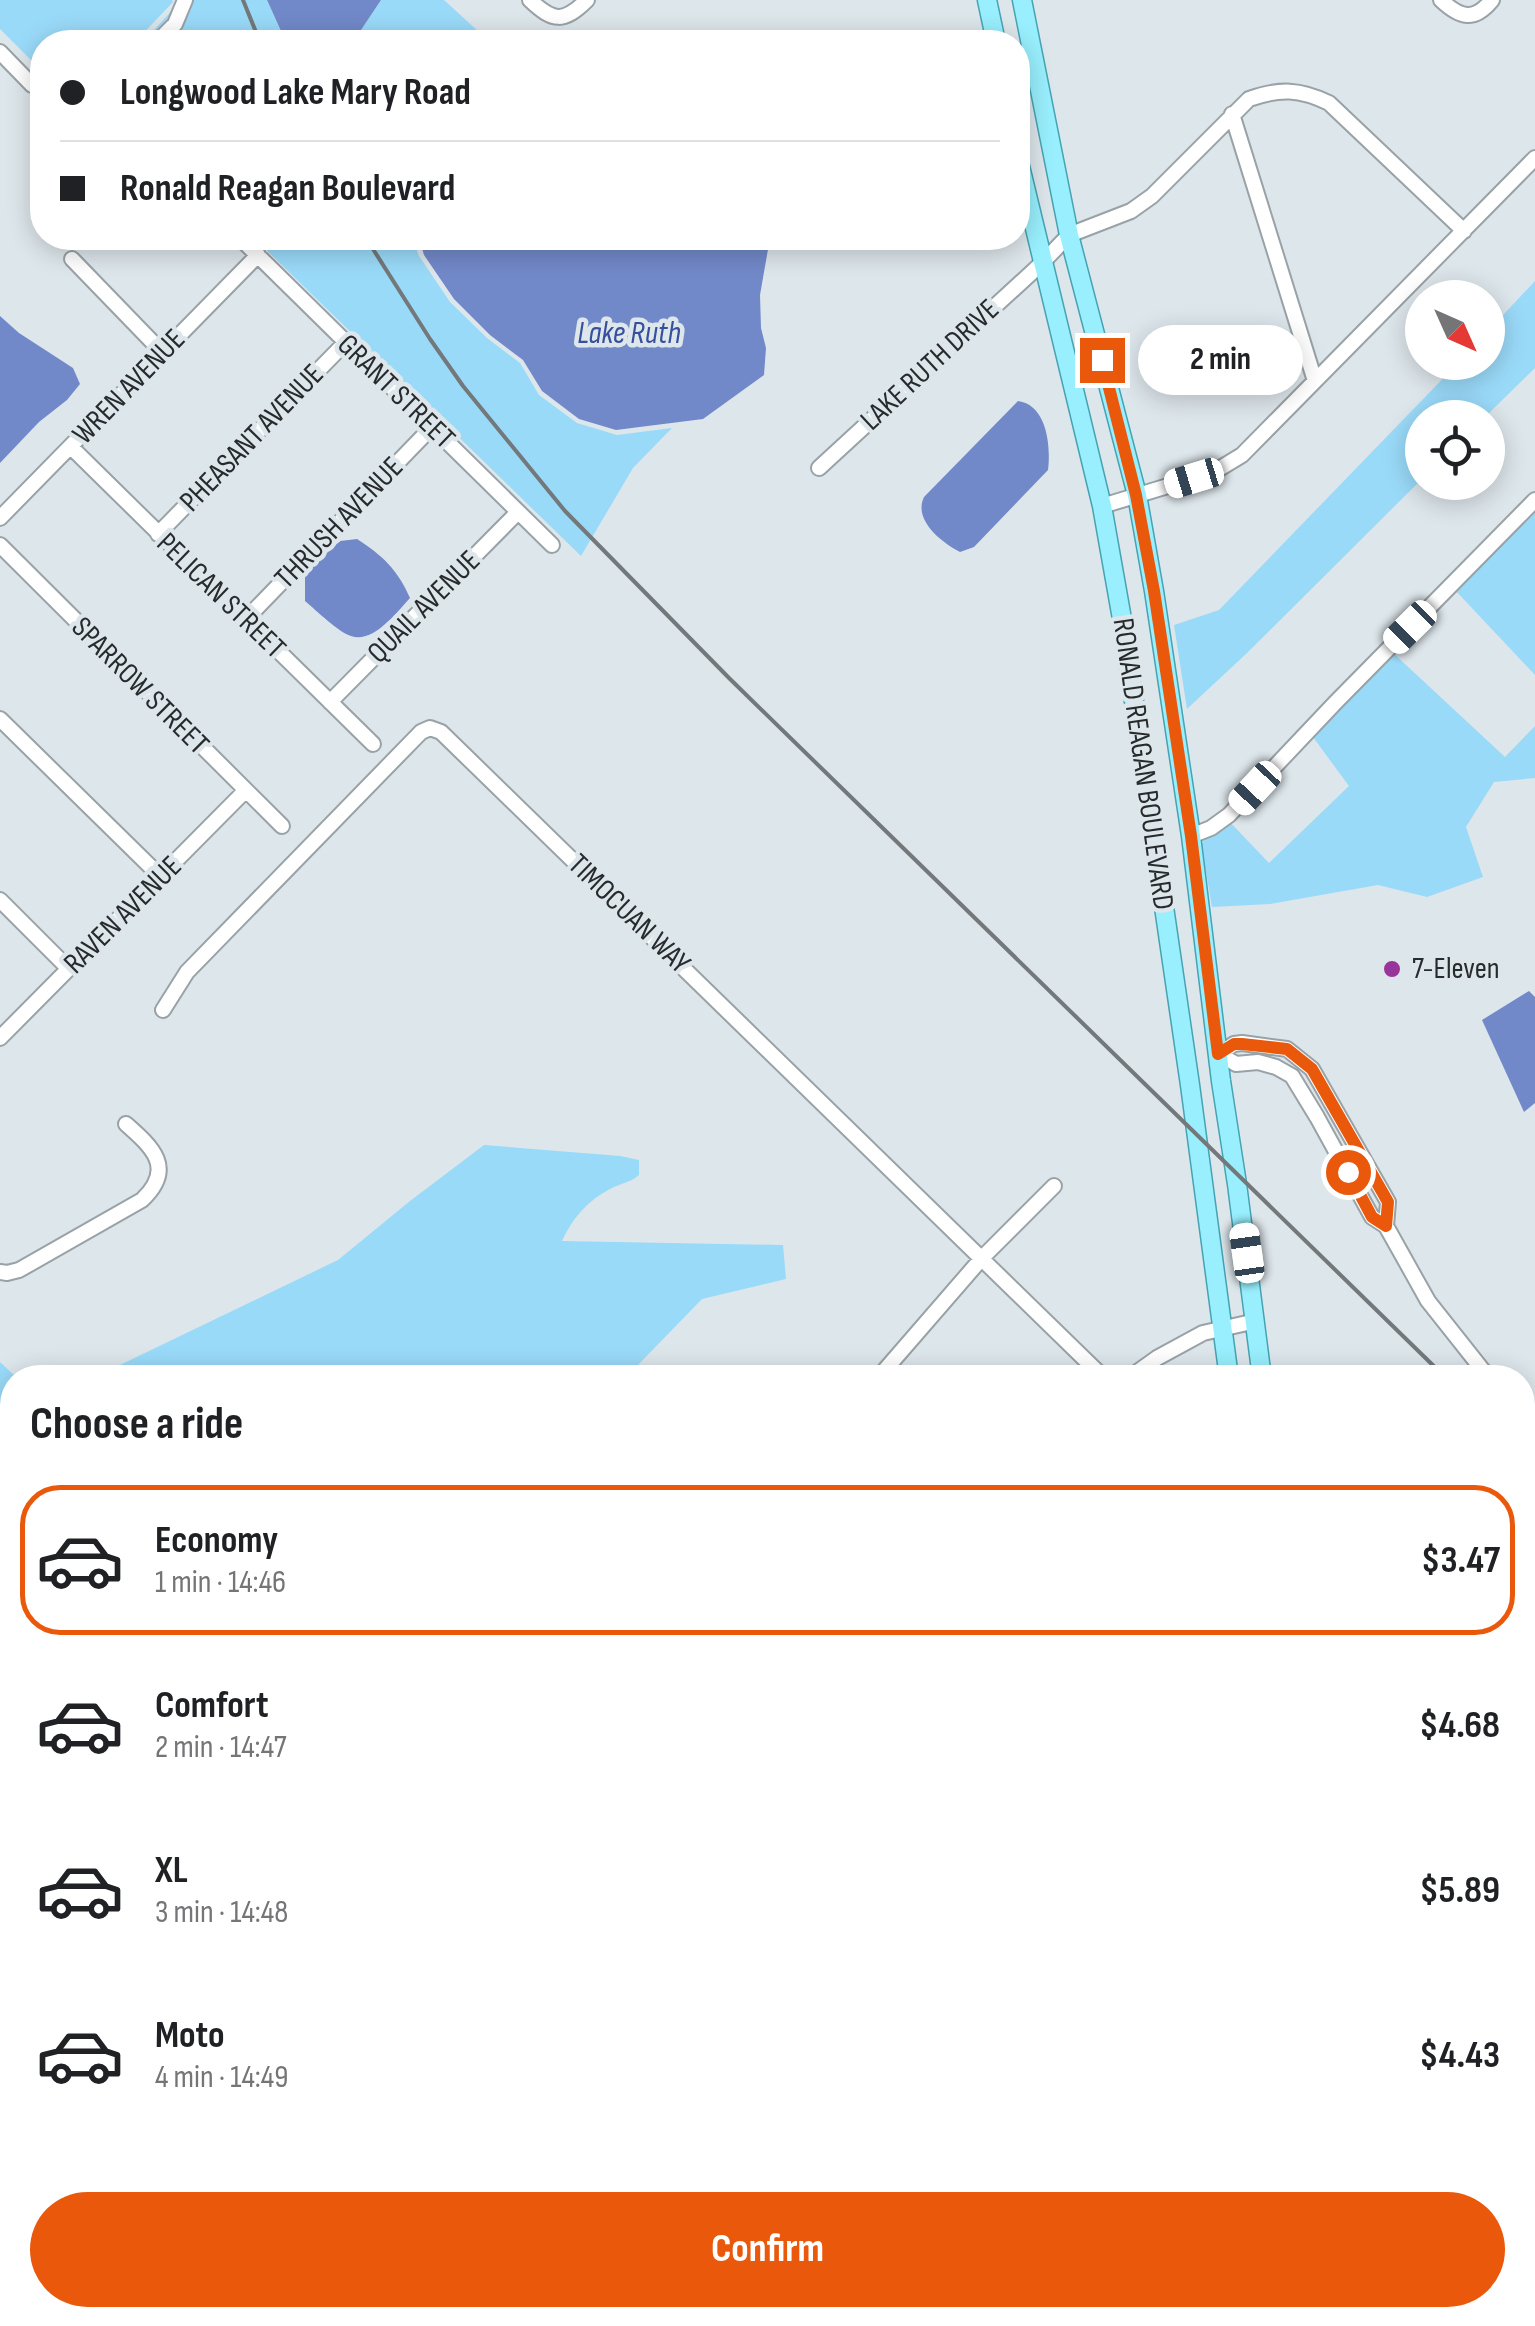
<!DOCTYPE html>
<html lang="en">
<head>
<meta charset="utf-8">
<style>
	:root { --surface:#fff; --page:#f2f2f2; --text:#202124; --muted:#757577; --line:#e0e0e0; --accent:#ea580c }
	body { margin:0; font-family:"Sofia Sans Condensed",sans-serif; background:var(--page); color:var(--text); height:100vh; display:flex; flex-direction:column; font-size:38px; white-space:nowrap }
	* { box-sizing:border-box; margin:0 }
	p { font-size:32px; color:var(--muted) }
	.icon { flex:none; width:55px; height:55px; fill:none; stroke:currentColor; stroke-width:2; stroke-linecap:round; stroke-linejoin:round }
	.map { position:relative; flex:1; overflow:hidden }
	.details { position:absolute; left:0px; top:1365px; width:1535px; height:962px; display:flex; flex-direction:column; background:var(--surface); border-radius:40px 40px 0 0; box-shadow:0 5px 25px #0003 }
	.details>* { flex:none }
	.hud { position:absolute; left:30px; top:30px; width:1000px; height:220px; border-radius:40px; box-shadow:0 5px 25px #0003; display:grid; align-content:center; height:220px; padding:0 30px; background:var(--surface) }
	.needle { width:65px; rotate:135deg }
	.fabs { position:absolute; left:1405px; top:280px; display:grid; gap:20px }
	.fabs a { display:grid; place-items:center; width:100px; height:100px; border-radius:50%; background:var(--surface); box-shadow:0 5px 25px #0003; font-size:50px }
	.end { position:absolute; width:45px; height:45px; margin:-22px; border:12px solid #ea580c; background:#fff; box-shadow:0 0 0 5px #fff }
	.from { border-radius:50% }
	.bubble { position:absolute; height:70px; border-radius:35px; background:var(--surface); box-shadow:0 5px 25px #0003; font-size:32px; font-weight:700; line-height:70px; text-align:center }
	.car { position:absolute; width:30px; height:60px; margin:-30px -15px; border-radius:12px; box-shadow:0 0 8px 2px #0007; background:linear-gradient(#fff 24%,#345 0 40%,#fff 0 76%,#345 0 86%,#fff 0) }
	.hud b { display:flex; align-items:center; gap:35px; height:95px; font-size:38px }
	.hud b+b { border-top:2px solid var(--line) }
	.hud i { width:25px; height:25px; background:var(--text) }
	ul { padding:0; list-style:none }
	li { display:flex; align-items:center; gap:30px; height:150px; margin:0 20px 15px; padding:0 10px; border:5px solid transparent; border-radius:40px }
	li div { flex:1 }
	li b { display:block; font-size:38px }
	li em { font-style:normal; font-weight:700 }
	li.active { border-color:var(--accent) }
	li>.icon { width:90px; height:90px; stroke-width:1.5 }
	h2 { padding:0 30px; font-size:45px; line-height:120px }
	.cta { display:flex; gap:20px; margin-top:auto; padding:20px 30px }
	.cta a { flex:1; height:115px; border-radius:60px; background:var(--accent); color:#fff; font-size:40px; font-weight:700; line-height:115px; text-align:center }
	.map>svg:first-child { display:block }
</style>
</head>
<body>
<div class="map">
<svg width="1535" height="2326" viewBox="0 0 1535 2326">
	<rect width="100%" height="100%" fill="#dde6eb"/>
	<path fill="#9adaf9" d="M0,0H172L173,2L135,42H42V71L0,29Z
		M177,0H179L177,32L190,8L191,0H267L286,42H143L177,5Z
		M381,0H444L490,42H353Z
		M254,238H412L419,256L450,302L487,338L520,363L539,395L577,423L617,435L672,428L633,468L581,556Z
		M1535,281V368L1485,417L1422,418V479L1247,653L1187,709L1174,625L1219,610L1458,363L1488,362V331Z
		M1535,508V675L1454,589Z
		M1391,651L1505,757L1535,726V778L1494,782L1466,827L1483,877L1427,897L1378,885L1270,904L1212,907L1201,844L1225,817L1269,863L1349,786L1310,733Z
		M484,1145L620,1156L639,1160V1175C630,1183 621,1183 610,1189C587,1201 572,1219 562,1241L783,1245L786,1279L702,1299L636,1367L630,1377H95L338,1260L410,1201Z
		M0,1362L16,1377L12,1378V2315H1268L1263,2326H0Z"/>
	<path fill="#7289c9" d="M267,0H381L353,42H286Z
		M419,238H770L760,295L761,328L766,348L764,375L703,419L616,430L579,419L542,391L523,360L490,335L454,299L424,255Z
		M0,316L19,333L73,368L80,384L67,400L39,422L0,463Z
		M1018,401C1047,405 1051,446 1048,470L974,547L960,552C941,542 913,520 924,497Z
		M357,539C382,555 398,570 410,598C397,612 373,644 351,636C338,632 317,611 305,601V573L340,541Z
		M1529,991L1535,997V1103L1524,1112L1482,1020Z"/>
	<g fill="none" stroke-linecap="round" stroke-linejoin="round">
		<defs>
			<path id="minor" d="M530,0C553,22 564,23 587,0
				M1441,0C1460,18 1474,22 1492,0
				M157,42L175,24L185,0
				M0,52L32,85L42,88
				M1232,114L1315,381
				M240,238L552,545
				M72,259L162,352
				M71,447L373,744
				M819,468L1042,263L1069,235L1131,211L1152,196L1249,99C1280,88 1300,89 1329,103L1464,231
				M1102,506L1214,472L1242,455L1535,158
				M0,518L258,255
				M158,534L346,342
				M0,545L282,826
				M245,620L432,427
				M330,702L518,512
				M0,719L161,877
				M1191,836L1211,828L1229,815L1335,703L1535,500
				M0,900L69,969
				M163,1010L187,972L421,732L430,728L441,732L1104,1378
				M0,1038L245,791
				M1386,1226L1388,1202L1312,1069L1287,1049L1242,1043L1234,1044L1219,1054L1236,1064L1258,1062L1276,1067L1292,1076L1317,1117L1372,1217L1386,1226L1428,1301L1489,1378
				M0,1272L7,1273L19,1270L142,1200C176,1168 152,1147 126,1124
				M878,1378L982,1258L1054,1186
				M1129,1378L1157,1358L1203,1333L1256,1321
				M1522,1414L1535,1427
				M1522,1614L1535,1671
				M1522,1969L1535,1948
				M1527,2191L1535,2209
				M188,2326L199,2315"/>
			<path id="major" d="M987,0L996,42
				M1022,0L1069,235L1137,495L1154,591L1191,836L1221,1081L1237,1184L1262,1378
				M1018,158L1102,506L1122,619L1190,1085L1229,1378
				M1283,2326L1287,2315
				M1314,2326L1319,2315"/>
		</defs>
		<use href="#minor" stroke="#99a2a6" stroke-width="18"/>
		<use href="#major" stroke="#45a3b3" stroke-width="21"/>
		<use href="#minor" stroke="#fff" stroke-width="14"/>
		<use href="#major" stroke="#99effd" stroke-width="18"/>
		<path stroke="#73787b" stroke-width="4" d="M243,0L260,42
			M366,238L430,339L463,386L565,511L729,678L1446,1378
			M1522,1467L1535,1481"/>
	</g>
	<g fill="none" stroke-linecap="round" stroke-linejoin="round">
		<path stroke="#ea580c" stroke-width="12" d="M1102,360L1136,495L1154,591L1191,836L1218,1054L1234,1044H1242L1287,1049L1312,1069L1388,1202L1386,1226L1372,1217L1348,1172"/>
	</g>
	<circle fill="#98359b" stroke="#dde6eb" stroke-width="4" cx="1392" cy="969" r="10"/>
	<g text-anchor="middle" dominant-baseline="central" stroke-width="9" stroke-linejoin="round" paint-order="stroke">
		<g font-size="30" fill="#282b2d" stroke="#dde6eb">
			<text transform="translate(930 365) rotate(-43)">LAKE RUTH DRIVE</text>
			<text transform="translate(129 387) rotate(-46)">WREN AVENUE</text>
			<text transform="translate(396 392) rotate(44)">GRANT STREET</text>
			<text transform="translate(252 438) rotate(-46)">PHEASANT AVENUE</text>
			<text transform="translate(339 523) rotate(-46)">THRUSH AVENUE</text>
			<text transform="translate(221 596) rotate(44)">PELICAN STREET</text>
			<text transform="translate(424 607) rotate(-45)">QUAIL AVENUE</text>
			<text transform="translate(140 686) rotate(45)">SPARROW STREET</text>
			<text transform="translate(1143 764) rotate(82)">RONALD REAGAN BOULEVARD</text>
			<text transform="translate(629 914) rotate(44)">TIMOCUAN WAY</text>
			<text transform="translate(123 915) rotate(-45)">RAVEN AVENUE</text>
		</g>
		<g font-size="30" fill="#282b2d" stroke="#dde6eb" text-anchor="start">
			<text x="1412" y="969">7-Eleven</text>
		</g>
		<g font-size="32" font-style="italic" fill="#374f9d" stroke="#dde6eb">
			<text x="629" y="333">Lake Ruth</text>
		</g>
	</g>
</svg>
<div class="fabs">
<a><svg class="needle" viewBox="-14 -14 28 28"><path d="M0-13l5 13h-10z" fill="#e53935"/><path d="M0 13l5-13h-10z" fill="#757577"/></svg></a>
<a><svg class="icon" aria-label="locate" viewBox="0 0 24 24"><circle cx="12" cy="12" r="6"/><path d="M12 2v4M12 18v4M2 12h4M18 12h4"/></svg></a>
</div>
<i class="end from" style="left:1348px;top:1172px"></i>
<i class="end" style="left:1102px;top:360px"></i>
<div class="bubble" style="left:1138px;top:325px;width:165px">2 min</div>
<i class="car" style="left:1194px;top:478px;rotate:253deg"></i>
<i class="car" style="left:1410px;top:627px;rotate:225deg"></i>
<i class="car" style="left:1255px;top:788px;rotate:223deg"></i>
<i class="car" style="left:1247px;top:1253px;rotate:352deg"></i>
<div class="hud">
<b><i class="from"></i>Longwood Lake Mary Road</b>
<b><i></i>Ronald Reagan Boulevard</b>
</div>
<section class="details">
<h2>Choose a ride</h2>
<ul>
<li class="active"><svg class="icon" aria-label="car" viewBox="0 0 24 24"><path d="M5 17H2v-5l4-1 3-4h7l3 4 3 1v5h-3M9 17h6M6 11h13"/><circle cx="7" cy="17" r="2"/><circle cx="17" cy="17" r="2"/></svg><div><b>Economy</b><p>1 min · 14:46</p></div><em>$3.47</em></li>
<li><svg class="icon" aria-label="car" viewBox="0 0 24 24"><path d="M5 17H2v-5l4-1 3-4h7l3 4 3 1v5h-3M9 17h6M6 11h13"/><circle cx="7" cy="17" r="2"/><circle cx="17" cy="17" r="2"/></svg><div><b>Comfort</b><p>2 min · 14:47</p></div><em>$4.68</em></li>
<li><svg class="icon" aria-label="car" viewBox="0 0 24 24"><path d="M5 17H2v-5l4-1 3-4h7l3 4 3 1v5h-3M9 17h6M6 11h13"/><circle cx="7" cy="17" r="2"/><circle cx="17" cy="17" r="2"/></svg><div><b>XL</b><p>3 min · 14:48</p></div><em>$5.89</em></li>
<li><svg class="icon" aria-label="car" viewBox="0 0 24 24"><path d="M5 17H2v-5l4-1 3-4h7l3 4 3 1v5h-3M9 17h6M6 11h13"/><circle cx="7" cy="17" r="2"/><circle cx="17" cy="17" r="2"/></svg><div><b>Moto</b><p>4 min · 14:49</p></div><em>$4.43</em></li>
</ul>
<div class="cta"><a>Confirm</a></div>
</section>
</div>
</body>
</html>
